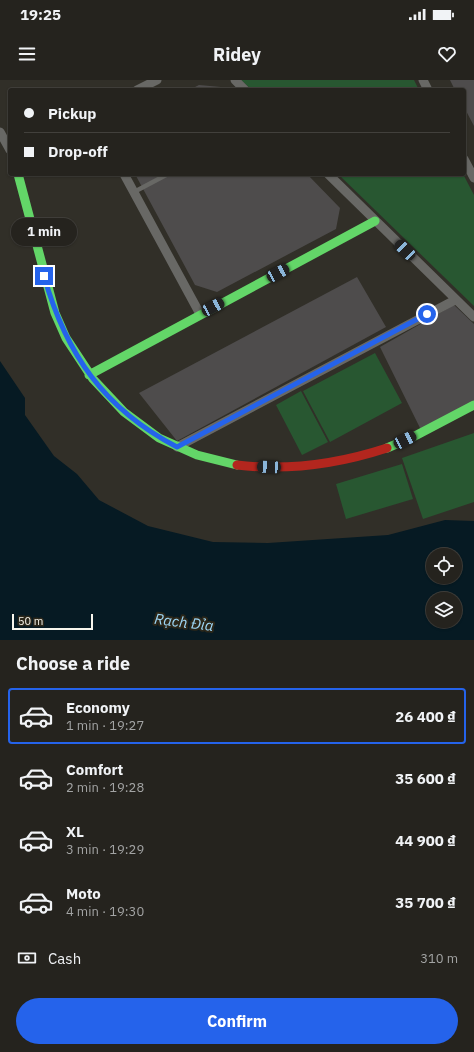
<!DOCTYPE html>
<html lang="en">
<head>
<meta charset="utf-8">
<style>
	:root { --surface:#25231e; --page:#312f2b; --text:#f1f3f6; --muted:#a3a4a4; --line:#42403c; --accent:#2563eb }
	body { margin:0; font-family:"IBM Plex Sans",sans-serif; background:var(--page); color:var(--text); height:100vh; display:flex; flex-direction:column; font-size:15px; white-space:nowrap }
	* { box-sizing:border-box; margin:0 }
	p { font-size:13px; color:var(--muted) }
	.icon { flex:none; width:22px; height:22px; fill:none; stroke:currentColor; stroke-width:2; stroke-linecap:round; stroke-linejoin:round }
	.map { position:relative; height:560px; overflow:hidden }
	.sheet { display:flex; flex-direction:column; background:var(--surface); flex:1 }
	.sheet>* { flex:none }
	.banner { position:absolute; left:8px; top:8px; width:458px; height:88px; border-radius:4px; box-shadow:0 1px 3px #0004,0 0 0 1px var(--line); display:grid; align-content:center; height:88px; padding:0 16px; background:var(--surface) }
	.fabs { position:absolute; left:426px; top:468px; display:grid; gap:8px }
	.fabs a { display:grid; place-items:center; width:36px; height:36px; border-radius:50%; background:var(--surface); box-shadow:0 1px 3px #0004,0 0 0 1px var(--line); font-size:20px }
	.scale { position:absolute; left:12px; bottom:10px; width:81px; box-sizing:border-box; padding-left:4px; border:2px solid #f7f5ec; border-top:0; font-size:11px; line-height:14px; white-space:nowrap; color:#f7f5ec; -webkit-text-stroke:3px #2b271a; paint-order:stroke }
	.end { position:absolute; width:18px; height:18px; margin:-9px; border:5px solid #2563eb; background:#fff; box-shadow:0 0 0 2px #fff }
	.from { border-radius:50% }
	.bubble { position:absolute; height:28px; border-radius:14px; background:var(--surface); box-shadow:0 1px 3px #0004,0 0 0 1px var(--line); font-size:13px; font-weight:700; line-height:28px; text-align:center }
	.car { position:absolute; width:12px; height:24px; margin:-12px -6px; border-radius:5px; box-shadow:0 0 3px 1px #0007; background:linear-gradient(#222 24%,#8ab4d8 0 40%,#222 0 76%,#8ab4d8 0 86%,#222 0) }
	.banner b { display:flex; align-items:center; gap:14px; height:38px; font-size:15px }
	.banner b+b { border-top:1px solid var(--line) }
	.banner i { width:10px; height:10px; background:var(--text) }
	ul { padding:0; list-style:none }
	li { display:flex; align-items:center; gap:12px; height:56px; margin:0 8px 6px; padding:0 8px; border:2px solid transparent; border-radius:4px }
	li div { flex:1 }
	li b { display:block; font-size:15px }
	li em { font-style:normal; font-weight:700 }
	li.on { border-color:var(--accent) }
	li>.icon { width:36px; height:36px; stroke-width:1.5 }
	h2 { padding:0 16px; font-size:18px; line-height:48px }
	.pay { display:flex; align-items:center; gap:10px; height:44px; padding:0 16px; font-size:15px }
	.pay p { margin-inline-start:auto }
	.primary-button { display:flex; gap:8px; margin-top:auto; padding:8px 16px }
	.primary-button a { flex:1; height:46px; border-radius:24px; background:var(--accent); color:#fff; font-size:16px; font-weight:700; line-height:46px; text-align:center }
	.status { display:flex; justify-content:space-between; align-items:center; height:28px; padding:0 20px; background:var(--surface); direction:ltr }
	.status svg { height:11px; fill:currentColor }
	header { display:flex; justify-content:space-between; align-items:center; height:52px; padding:0 16px; background:var(--surface); font-size:18px; font-weight:700 }
	.map>svg:first-child { display:block }
</style>
</head>
<body>
<div class="status"><b>19:25</b><svg viewBox="0 0 49 12"><path d="M0 12V9h3v3zM5 12V6h3v6zM10 12V3h3v9zM15 12V0h3v12zM26 1h20v11H26zM47 4h2v5h-2z"/></svg></div>
<header><svg class="icon" aria-label="menu" viewBox="0 0 24 24"><path d="M4 6h16M4 12h16M4 18h16"/></svg>Ridey<svg class="icon" aria-label="heart" viewBox="0 0 24 24"><path d="M12 20l-8-8c-3-5 5-10 8-4 3-6 11-1 8 4z"/></svg></header>
<div class="map">
<svg width="474" height="560" viewBox="0 0 474 560">
	<rect width="100%" height="100%" fill="#312f28"/>
	<path fill="#285731" d="M241,0H414L419,10H252Z
		M338,94H463L474,115V226Z
		M375,273L402,323L330,362L303,311Z
		M301,311L328,362L302,375L276,325Z
		M474,353V422L423,439L402,378Z
		M402,384L413,419L346,439L336,404Z"/>
	<path fill="#061a23" fill-rule="evenodd" d="M0,281L25,318V335L54,376L77,394L99,420L148,446L213,462L268,463L388,455L445,440L474,441V560H0ZM433,475H455V497H433ZM433,519H455V541H433Z"/>
	<path fill="#4e4c4c" d="M450,0H474V46L464,27V10H455Z
		M199,5L221,7L223,10H189Z
		M135,94H307L340,128L336,149L217,212L195,205Z
		M357,197L386,247L177,361L139,313Z
		M454,225L474,244V325L422,352L380,267Z"/>
	<g fill="none" stroke-linecap="round" stroke-linejoin="round">
		<path stroke="#686865" stroke-width="4.5" d="M134,112L168,94"/>
		<path stroke="#686865" stroke-width="9" d="M235,0L245,10
			M423,0L428,10
			M137,10L157,0
			M0,52L10,70
			M464,79L474,98
			M124,94L200,234
			M328,94L474,237
			M177,367L455,220"/>
		<path stroke="#63d668" stroke-width="9" d="M18,94L55,233L66,258L93,299L124,332L159,358L197,375L237,385
			M89,295L375,141
			M387,368L413,357L474,325"/>
		<path stroke="#b3261e" stroke-width="9" d="M237,385C288,391 338,384 387,368"/>
	</g>
	<g fill="none" stroke-linecap="round" stroke-linejoin="round">
		<path stroke="#2563eb" stroke-width="5" d="M44,196C66,274 104,329 177,367L427,234"/>
	</g>
	<g text-anchor="middle" dominant-baseline="central" stroke-width="4" stroke-linejoin="round" paint-order="stroke">
		<g font-size="15" font-style="italic" fill="#9ed7f6" stroke="#2b271a">
			<text transform="translate(184 542) rotate(7)">Rạch Đỉa</text>
		</g>
	</g>
</svg>
<div class="fabs">
<a><svg class="icon" aria-label="locate" viewBox="0 0 24 24"><circle cx="12" cy="12" r="6"/><path d="M12 2v4M12 18v4M2 12h4M18 12h4"/></svg></a>
<a><svg class="icon" aria-label="layers" viewBox="0 0 24 24"><path d="M12 4l9 5-9 5-9-5zM3 14l9 5 9-5"/></svg></a>
</div>
<div class="scale">50 m</div>
<i class="end from" style="left:427px;top:234px"></i>
<i class="end" style="left:44px;top:196px"></i>
<div class="bubble" style="left:11px;top:138px;width:66px">1 min</div>
<i class="car" style="left:405px;top:170px;rotate:314deg"></i>
<i class="car" style="left:278px;top:193px;rotate:62deg"></i>
<i class="car" style="left:213px;top:227px;rotate:62deg"></i>
<i class="car" style="left:405px;top:360px;rotate:63deg"></i>
<i class="car" style="left:269px;top:387px;rotate:273deg"></i>
<div class="banner">
<b><i class="from"></i>Pickup</b>
<b><i></i>Drop-off</b>
</div>
</div>
<section class="sheet">
<h2>Choose a ride</h2>
<ul>
<li class="on"><svg class="icon" aria-label="car" viewBox="0 0 24 24"><path d="M5 17H2v-5l4-1 3-4h7l3 4 3 1v5h-3M9 17h6M6 11h13"/><circle cx="7" cy="17" r="2"/><circle cx="17" cy="17" r="2"/></svg><div><b>Economy</b><p>1 min · 19:27</p></div><em>26 400 ₫</em></li>
<li><svg class="icon" aria-label="car" viewBox="0 0 24 24"><path d="M5 17H2v-5l4-1 3-4h7l3 4 3 1v5h-3M9 17h6M6 11h13"/><circle cx="7" cy="17" r="2"/><circle cx="17" cy="17" r="2"/></svg><div><b>Comfort</b><p>2 min · 19:28</p></div><em>35 600 ₫</em></li>
<li><svg class="icon" aria-label="car" viewBox="0 0 24 24"><path d="M5 17H2v-5l4-1 3-4h7l3 4 3 1v5h-3M9 17h6M6 11h13"/><circle cx="7" cy="17" r="2"/><circle cx="17" cy="17" r="2"/></svg><div><b>XL</b><p>3 min · 19:29</p></div><em>44 900 ₫</em></li>
<li><svg class="icon" aria-label="car" viewBox="0 0 24 24"><path d="M5 17H2v-5l4-1 3-4h7l3 4 3 1v5h-3M9 17h6M6 11h13"/><circle cx="7" cy="17" r="2"/><circle cx="17" cy="17" r="2"/></svg><div><b>Moto</b><p>4 min · 19:30</p></div><em>35 700 ₫</em></li>
</ul>
<div class="pay"><svg class="icon" aria-label="cash" viewBox="0 0 24 24"><path d="M3 7h18v10H3z"/><circle cx="12" cy="12" r="2"/></svg>Cash<p>310 m</p></div>
<div class="primary-button"><a>Confirm</a></div>
</section>
</body>
</html>
